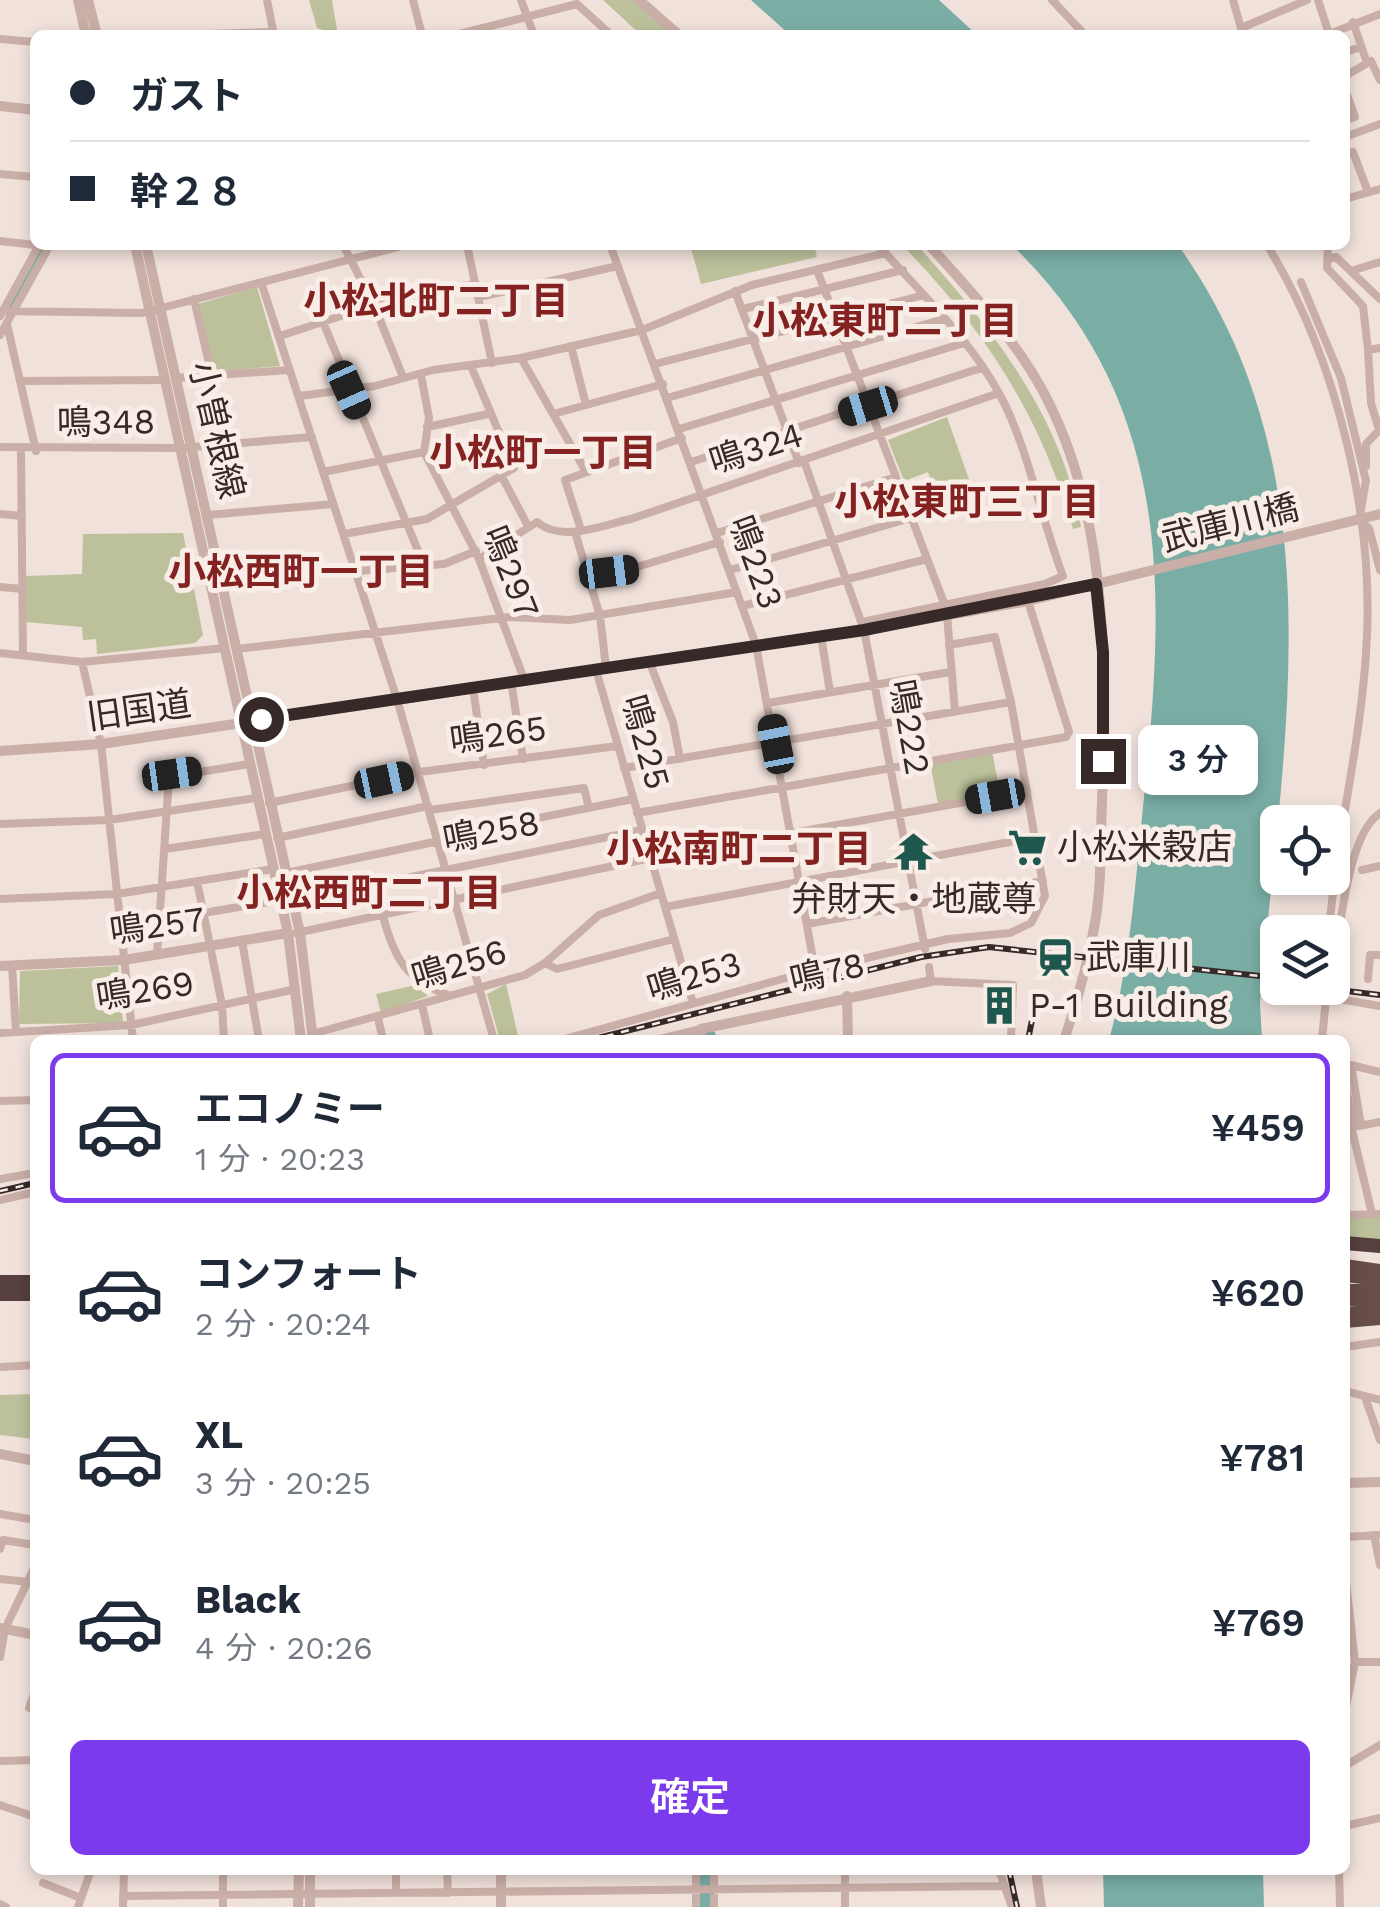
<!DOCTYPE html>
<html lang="ja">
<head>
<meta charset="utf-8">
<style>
	:root { --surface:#fff; --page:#f2f2f3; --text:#1f2937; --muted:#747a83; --line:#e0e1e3; --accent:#7c3aed }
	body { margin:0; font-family:"Work Sans","Noto Sans JP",sans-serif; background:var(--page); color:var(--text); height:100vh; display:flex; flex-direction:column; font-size:38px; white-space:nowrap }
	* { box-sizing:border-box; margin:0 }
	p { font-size:32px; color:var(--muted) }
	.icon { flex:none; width:55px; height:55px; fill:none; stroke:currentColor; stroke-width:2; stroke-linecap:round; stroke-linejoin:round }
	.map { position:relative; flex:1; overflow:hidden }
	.drawer { position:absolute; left:30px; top:1035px; width:1320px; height:840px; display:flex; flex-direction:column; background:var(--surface); border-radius:15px; box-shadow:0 5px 15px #0003 }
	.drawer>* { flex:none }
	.top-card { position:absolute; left:30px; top:30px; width:1320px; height:220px; border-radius:15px; box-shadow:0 5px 15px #0003; display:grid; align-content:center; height:220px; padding:0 40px; background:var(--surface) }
	.tools { position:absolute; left:1260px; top:805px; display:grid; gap:20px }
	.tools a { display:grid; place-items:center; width:90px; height:90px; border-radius:15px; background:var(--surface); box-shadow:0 5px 15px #0003; font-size:50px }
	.end { position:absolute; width:45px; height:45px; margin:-22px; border:12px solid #362927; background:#fff; box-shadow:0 0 0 5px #fff }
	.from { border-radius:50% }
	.bubble { position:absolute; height:70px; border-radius:15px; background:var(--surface); box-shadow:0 5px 15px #0003; font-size:32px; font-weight:600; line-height:70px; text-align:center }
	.car { position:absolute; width:30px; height:60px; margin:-30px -15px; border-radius:12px; box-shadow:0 0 8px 2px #0007; background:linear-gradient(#222 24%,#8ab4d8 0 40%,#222 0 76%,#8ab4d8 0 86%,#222 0) }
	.top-card b { display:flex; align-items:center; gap:35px; height:95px; font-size:38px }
	.top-card b+b { border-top:2px solid var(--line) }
	.top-card i { width:25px; height:25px; background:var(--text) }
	ul { padding:18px 0 0; list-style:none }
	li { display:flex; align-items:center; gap:30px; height:150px; margin:0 20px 15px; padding:0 20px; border:5px solid transparent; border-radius:15px }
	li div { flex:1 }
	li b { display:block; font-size:38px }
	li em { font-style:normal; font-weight:600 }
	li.current { border-color:var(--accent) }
	li>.icon { width:90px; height:90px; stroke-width:1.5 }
	.primary-button { display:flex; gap:20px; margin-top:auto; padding:20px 40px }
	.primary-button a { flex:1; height:115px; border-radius:15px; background:var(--accent); color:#fff; font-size:40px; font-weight:600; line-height:115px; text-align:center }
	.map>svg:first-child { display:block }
</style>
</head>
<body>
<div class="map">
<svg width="1380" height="1907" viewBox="0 0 1380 1907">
	<rect width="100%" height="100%" fill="#f1e1db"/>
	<path fill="#bcc09b" d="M309,0H332L338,35L317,28Z
		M603,0H634L672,35H641Z
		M690,245H814L817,257L701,284Z
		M902,245H917C991,327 1062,416 1081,527L1073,529C1040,414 985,330 902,245Z
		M257,287L280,366L214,372L198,304Z
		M947,417L971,485L937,497L928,472L904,481L888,440Z
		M183,533L203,635L195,643L97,654L96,639L83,640L82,627L25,622V576L82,574L83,534Z
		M992,751L1000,793L938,804L930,762Z
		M118,966L123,1023L19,1024L20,971Z
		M506,984L519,1040H500L487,994Z
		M416,985L428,996L381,1013L376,994Z
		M1380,1217V1240L1345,1237V1218Z
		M35,1394L34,1439L0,1435V1395Z"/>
	<path fill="#7aaea5" d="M751,0H939L977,35H790Z
		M1012,245H1178C1341,473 1282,743 1260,1003L1262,1040H1109C1130,964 1135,886 1143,807C1165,597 1177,405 1012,245Z
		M1103,1870H1263L1264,1907H1104Z"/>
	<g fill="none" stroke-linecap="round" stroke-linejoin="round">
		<path stroke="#7aaea5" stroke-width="15" d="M11,305L44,245
			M709,1040V1037
			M707,1907V1870"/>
		<path stroke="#c9afa7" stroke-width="8" d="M267,0L274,35
			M413,0L422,35
			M521,0L534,35
			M1052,0L1085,35
			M1233,0L1243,35
			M1318,0L1329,34
			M1353,22L1367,63
			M1241,28L1307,0
			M176,35L273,32
			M455,35L577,4L611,35
			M1327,35L1380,14
			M0,39L35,42
			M1345,52L1361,47
			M1345,76L1371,61L1380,80
			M1345,89L1355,117L1345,120
			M1345,137L1380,124
			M1345,154L1353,152L1368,192
			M0,174L35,177
			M1345,199L1380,189
			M0,241L35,245
			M343,245L374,305L403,377
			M467,245L492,363
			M610,245L756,645L815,970
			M1267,245C1337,358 1376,520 1366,653C1360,747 1336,839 1329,932
			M1328,245L1327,268L1363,306L1368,350L1380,348
			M1330,259L1336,257L1380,299
			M817,270L944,603
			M1351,271L1380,262
			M261,282L397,699L494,1040
			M1301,282L1341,378L1366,481
			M735,291L799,463
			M479,297L618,266
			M194,299L212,376
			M743,309L903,270
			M0,311L142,313L406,245
			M0,316L39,245
			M323,322L424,565
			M7,324L36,451
			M0,335L50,245
			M280,336L380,303L476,284
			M571,346L586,405
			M1368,350L1371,403L1379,430
			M521,358L585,470
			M655,364L924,295
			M421,375L429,418L424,452L479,559L524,679
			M176,378L289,370
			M21,381L166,380
			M299,396L375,386L433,370L521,358L642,330L752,285L886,253
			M667,398L944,319
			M553,414L663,384
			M427,427L488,414
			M679,429L964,343
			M0,447L181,448L312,437
			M21,449L23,655
			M804,461L864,630L925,949
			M691,462L981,368
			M1366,466V444L1380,429
			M323,472L424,452
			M502,477L528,526
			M0,514L22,516
			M208,515L333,504
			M1360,515L1366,480
			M1359,520L1369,528L1380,570
			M581,530L565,480L682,438
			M575,532L600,616L606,668
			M717,533L896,477
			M344,534L427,519L514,468L471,366
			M479,559L537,522C562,543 602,525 631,519L999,393
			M730,570L911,518
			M588,574L630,569L720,542
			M222,582L444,564L476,551
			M0,587L23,589
			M742,606L927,559
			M947,615L955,711
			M862,622L1045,584L1063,576C1041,519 1028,447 1000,395C970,339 920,292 878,245
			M821,636L830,692
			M237,649L509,617L570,620L737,592
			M0,653L82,662L225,648
			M649,661L673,722L680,759
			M82,662L101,744L133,1040
			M596,670L693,1003
			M511,681L523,759
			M473,688L484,765
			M768,703L950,672
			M624,768L1011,702
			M269,803L419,772L617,746
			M430,810L584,788L589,808
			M637,813L1066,737L1069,732L1028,601
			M0,824L109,820L256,798
			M277,838L428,806
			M438,838L633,799
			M165,849L265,834
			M1362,870L1380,866
			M286,873L439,841
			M197,881L222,1005L224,1040
			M0,899L117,894L273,869
			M293,901L642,830
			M665,907L1036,837
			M203,913L281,900
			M383,916C394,958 406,980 448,995
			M160,918L202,910
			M807,924L1043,881
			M296,933L651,858L1027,791
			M242,941L259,1040
			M157,955L169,777L249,764
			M545,963L557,969L674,939
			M12,966L16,1032
			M929,967L931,981L1013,985L1011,1040
			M1332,969C1341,931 1347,834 1380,813
			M1368,979L1370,955H1380
			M1327,997L1380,1006
			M422,1005L430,1040
			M378,1018L383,1040
			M0,1033L131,1025L296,989
			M312,1034L525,975L545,963L599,915L661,893
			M561,1040L815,970L948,939L1010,933L1031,923L1045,896L1011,702L995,637L949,645
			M656,1040L701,1029
			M1322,1040L1327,988
			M1345,1084L1354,1127L1345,1138
			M0,1101L35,1100
			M1361,1125L1351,1065L1380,1072
			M1359,1126L1380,1122
			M1352,1130L1372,1214
			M0,1179L35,1173
			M0,1200L35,1192
			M1345,1215L1380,1214
			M1345,1347L1380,1342
			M0,1367L35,1365
			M1345,1391L1380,1400
			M1366,1400L1380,1440
			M0,1514L35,1520
			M1374,1535L1380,1565
			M1345,1537L1380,1535
			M0,1549L3,1540L35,1545
			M1345,1573L1355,1662L1345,1712
			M0,1579L29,1582
			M0,1657L5,1629L35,1566
			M1355,1662H1380
			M35,1691L29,1708L35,1710
			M0,1761L35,1760
			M1345,1766L1380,1745
			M0,1805L35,1817
			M1345,1826L1380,1818
			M396,1870V1893
			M447,1870L448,1893
			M714,1870V1907
			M999,1870L1012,1907
			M1339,1870L1340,1907
			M43,1883L81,1898
			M123,1896L1003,1886
			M0,1904L6,1907
			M78,1907L91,1870
			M123,1907L124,1870
			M223,1907V1870
			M696,1907V1870
			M845,1907V1870"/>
		<path stroke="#c9afa7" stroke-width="10" d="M78,0L86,35
			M88,0L97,35
			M639,0L679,35
			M0,106L35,110
			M135,245L288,933L301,1040
			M146,245L300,933L313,1040
			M929,245C971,291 1020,344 1048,401C1109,522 1106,670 1102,802C1100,842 1102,884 1095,923C1088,963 1077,1002 1064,1040
			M0,751L101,744L864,630L1028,601L1380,514
			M0,966L124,960L288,933
			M847,996L848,1040
			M701,1040V1029L931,981
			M0,1454L35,1461
			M1345,1483L1380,1482
			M0,1628L35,1635
			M310,1870V1907
			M1036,1870L1041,1907
			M298,1907L299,1870
			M501,1907V1870"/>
		<path stroke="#684e4b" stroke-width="12" d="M1345,1265L1380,1270
			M1345,1276L1380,1280
			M1345,1290H1380
			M1345,1300H1380
			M1345,1313L1380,1310
			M1345,1322L1380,1319"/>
		<path stroke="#57403e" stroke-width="14" d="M1345,1243L1380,1246
			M0,1282H35
			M0,1294H35"/>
		<defs>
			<path id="rail" d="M1322,988L1380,995
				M590,1040L921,957L989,947L1278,978
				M1028,1040L1033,1015
				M0,1191L35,1183
				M1009,1870L1017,1907"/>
		</defs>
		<use href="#rail" stroke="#362927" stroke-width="6"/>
		<use href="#rail" stroke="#f9ede7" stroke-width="2.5" stroke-dasharray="8" stroke-linecap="butt"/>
	</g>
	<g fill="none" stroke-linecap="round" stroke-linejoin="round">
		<path stroke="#362927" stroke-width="12" d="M261,719L864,630L1096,584L1103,652V761"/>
	</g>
	<defs>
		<symbol id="supermarket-bare" viewBox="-9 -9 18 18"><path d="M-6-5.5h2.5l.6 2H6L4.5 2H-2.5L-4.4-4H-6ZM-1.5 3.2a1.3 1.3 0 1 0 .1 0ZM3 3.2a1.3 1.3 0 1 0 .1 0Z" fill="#1d574e" stroke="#f9ede7" stroke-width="2.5" paint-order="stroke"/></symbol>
		<symbol id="temple-bare" viewBox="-9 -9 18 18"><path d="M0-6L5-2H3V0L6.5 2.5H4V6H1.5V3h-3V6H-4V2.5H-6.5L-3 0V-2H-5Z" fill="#1d574e" stroke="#f9ede7" stroke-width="2.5" paint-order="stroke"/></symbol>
		<symbol id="station-bare" viewBox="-9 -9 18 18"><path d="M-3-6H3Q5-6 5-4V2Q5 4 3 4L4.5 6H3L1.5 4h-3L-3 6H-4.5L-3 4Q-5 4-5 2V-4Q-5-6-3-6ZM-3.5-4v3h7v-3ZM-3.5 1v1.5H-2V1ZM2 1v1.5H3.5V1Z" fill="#1d574e" stroke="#f9ede7" stroke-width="2.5" paint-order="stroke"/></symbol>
		<symbol id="building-bare" viewBox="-9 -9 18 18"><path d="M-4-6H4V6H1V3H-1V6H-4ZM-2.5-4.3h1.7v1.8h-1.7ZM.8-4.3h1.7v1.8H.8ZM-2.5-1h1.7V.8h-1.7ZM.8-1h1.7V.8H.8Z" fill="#1d574e" stroke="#f9ede7" stroke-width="2.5" paint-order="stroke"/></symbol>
	</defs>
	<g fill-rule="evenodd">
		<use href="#supermarket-bare" x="1000" y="820" width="55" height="55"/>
		<use href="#temple-bare" x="886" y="824" width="55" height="55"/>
		<use href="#station-bare" x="1028" y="930" width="55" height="55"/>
		<use href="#building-bare" x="972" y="978" width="55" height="55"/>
	</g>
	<g text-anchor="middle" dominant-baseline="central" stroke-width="10" stroke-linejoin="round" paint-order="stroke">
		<g font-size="35" fill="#362927" stroke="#f9ede7">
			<text transform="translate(106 422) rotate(-1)">鳴348</text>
			<text transform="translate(217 430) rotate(77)">小曽根線</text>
			<text transform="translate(756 448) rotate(-18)">鳴324</text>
			<text transform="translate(1230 523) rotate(-14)">武庫川橋</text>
			<text transform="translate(756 562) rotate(70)">鳴223</text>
			<text transform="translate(511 572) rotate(68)">鳴297</text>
			<text transform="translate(139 710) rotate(-8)">旧国道</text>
			<text transform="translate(910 727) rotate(80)">鳴222</text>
			<text transform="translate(498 734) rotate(-8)">鳴265</text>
			<text transform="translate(646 742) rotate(74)">鳴225</text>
			<text transform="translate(491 831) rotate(-11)">鳴258</text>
			<text transform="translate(157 925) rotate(-8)">鳴257</text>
			<text transform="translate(459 964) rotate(-17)">鳴256</text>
			<text transform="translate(827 972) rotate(-13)">鳴78</text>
			<text transform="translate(694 976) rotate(-17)">鳴253</text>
			<text transform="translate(145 990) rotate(-9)">鳴269</text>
		</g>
		<g font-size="35" fill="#362927" stroke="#f9ede7" text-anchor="start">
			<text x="1057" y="847">小松米穀店</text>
			<text x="914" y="899" text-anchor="middle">弁財天・地蔵尊</text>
			<text x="1086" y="957">武庫川</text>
			<text x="1029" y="1005">P-1 Building</text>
		</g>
		<g font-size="38" font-weight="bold" fill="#842221" stroke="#f9ede7">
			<text x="436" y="301">小松北町二丁目</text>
			<text x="885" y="321">小松東町二丁目</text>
			<text x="543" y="453">小松町一丁目</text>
			<text x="967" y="502">小松東町三丁目</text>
			<text x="301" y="572">小松西町一丁目</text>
			<text x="739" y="849">小松南町二丁目</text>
			<text x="369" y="893">小松西町二丁目</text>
		</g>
	</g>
</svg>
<div class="tools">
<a><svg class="icon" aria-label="locate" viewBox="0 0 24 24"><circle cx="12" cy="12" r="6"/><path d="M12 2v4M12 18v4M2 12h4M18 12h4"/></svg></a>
<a><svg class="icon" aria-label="layers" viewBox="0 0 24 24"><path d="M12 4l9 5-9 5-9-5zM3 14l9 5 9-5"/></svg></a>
</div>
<i class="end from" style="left:261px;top:719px"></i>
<i class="end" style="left:1103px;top:761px"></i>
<div class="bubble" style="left:1138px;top:725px;width:120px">3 分</div>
<i class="car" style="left:349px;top:390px;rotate:156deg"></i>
<i class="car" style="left:868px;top:406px;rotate:253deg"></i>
<i class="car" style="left:609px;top:572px;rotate:83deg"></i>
<i class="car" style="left:776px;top:744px;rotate:349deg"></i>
<i class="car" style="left:172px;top:774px;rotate:82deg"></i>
<i class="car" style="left:384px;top:780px;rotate:78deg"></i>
<i class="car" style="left:995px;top:796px;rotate:260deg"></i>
<div class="top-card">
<b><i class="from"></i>ガスト</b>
<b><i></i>幹２８</b>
</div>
<section class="drawer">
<ul>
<li class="current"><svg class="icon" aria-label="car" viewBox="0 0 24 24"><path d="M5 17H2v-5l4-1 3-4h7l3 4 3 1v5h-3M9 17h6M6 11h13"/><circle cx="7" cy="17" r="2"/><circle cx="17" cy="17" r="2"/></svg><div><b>エコノミー</b><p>1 分 · 20:23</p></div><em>¥459</em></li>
<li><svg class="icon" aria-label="car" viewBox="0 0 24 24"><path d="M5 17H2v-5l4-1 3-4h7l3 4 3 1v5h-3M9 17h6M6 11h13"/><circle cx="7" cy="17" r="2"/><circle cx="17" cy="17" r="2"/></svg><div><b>コンフォート</b><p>2 分 · 20:24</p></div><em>¥620</em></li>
<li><svg class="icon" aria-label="car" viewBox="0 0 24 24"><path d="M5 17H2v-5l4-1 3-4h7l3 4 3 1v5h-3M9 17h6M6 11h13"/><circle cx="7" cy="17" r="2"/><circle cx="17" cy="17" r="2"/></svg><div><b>XL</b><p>3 分 · 20:25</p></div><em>¥781</em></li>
<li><svg class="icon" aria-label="car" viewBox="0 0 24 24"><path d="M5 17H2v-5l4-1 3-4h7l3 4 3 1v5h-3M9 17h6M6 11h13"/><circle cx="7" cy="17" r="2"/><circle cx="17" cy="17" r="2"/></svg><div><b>Black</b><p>4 分 · 20:26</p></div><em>¥769</em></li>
</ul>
<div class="primary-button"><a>確定</a></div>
</section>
</div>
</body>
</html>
